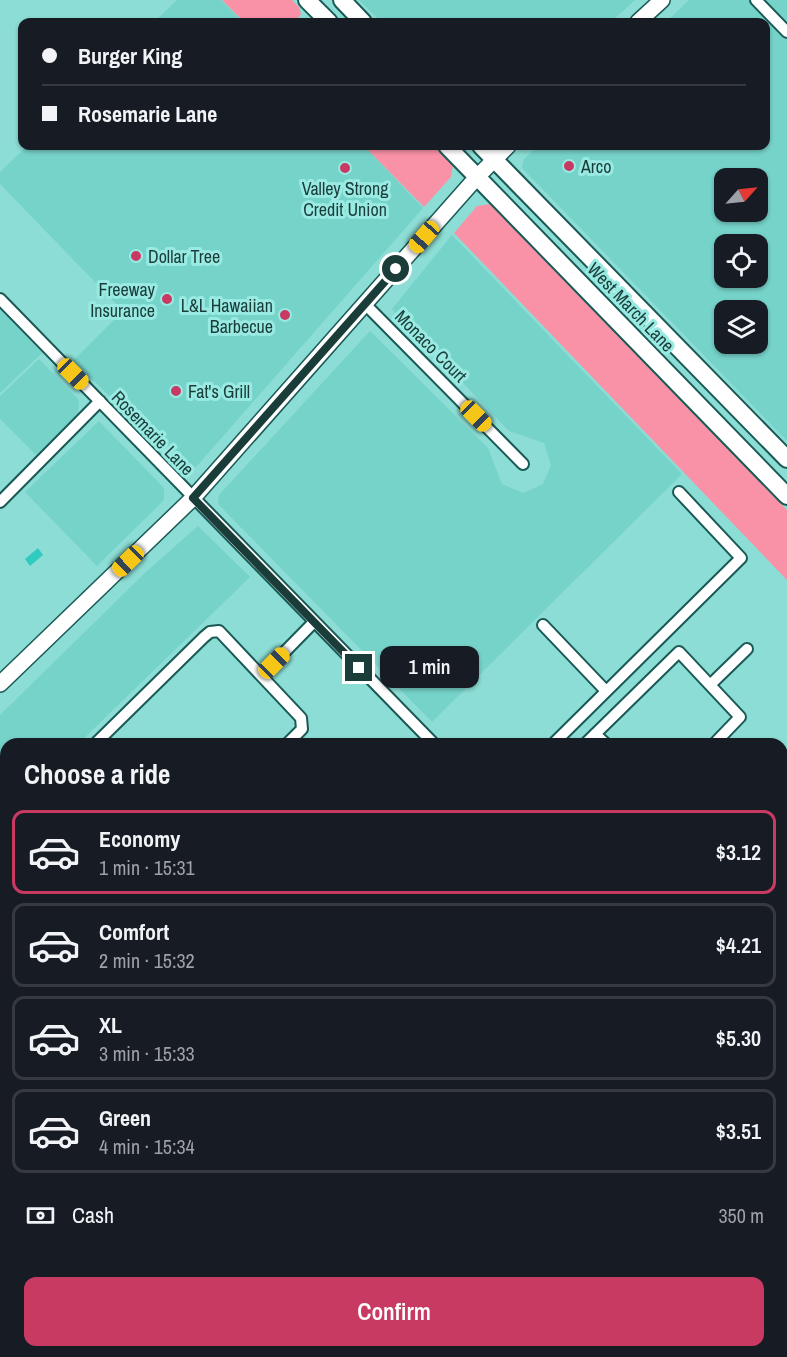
<!DOCTYPE html>
<html lang="en">
<head>
<meta charset="utf-8">
<style>
	:root { --surface:#171b24; --page:#242831; --text:#f1f3f6; --muted:#9ea1a6; --line:#363941; --accent:#c93a63 }
	body { margin:0; font-family:"Archivo Narrow",sans-serif; background:var(--page); color:var(--text); height:100vh; display:flex; flex-direction:column; font-size:22px; white-space:nowrap }
	* { box-sizing:border-box; margin:0 }
	p { font-size:20px; color:var(--muted) }
	.icon { flex:none; width:33px; height:33px; fill:none; stroke:currentColor; stroke-width:2; stroke-linecap:round; stroke-linejoin:round }
	.map { position:relative; flex:1; overflow:hidden }
	.panel { position:absolute; left:0px; top:738px; width:788px; height:620px; display:flex; flex-direction:column; background:var(--surface); border-radius:18px 18px 0 0; box-shadow:0 2px 4px #0004 }
	.panel>* { flex:none }
	.hud { position:absolute; left:18px; top:18px; width:752px; height:132px; border-radius:12px; box-shadow:0 2px 4px #0004; display:grid; align-content:center; height:132px; padding:0 24px; background:var(--surface) }
	.needle { width:39px; rotate:63deg }
	.fabs { position:absolute; left:714px; top:168px; display:grid; gap:12px }
	.fabs a { display:grid; place-items:center; width:54px; height:54px; border-radius:12px; background:var(--surface); box-shadow:0 2px 4px #0004; font-size:30px }
	.end { position:absolute; width:27px; height:27px; margin:-14px; border:8px solid #1b3d3a; background:#fff; box-shadow:0 0 0 3px #fff }
	.from { border-radius:50% }
	.bubble { position:absolute; height:42px; border-radius:12px; background:var(--surface); box-shadow:0 2px 4px #0004; font-size:20px; font-weight:600; line-height:42px; text-align:center }
	.car { position:absolute; width:18px; height:36px; margin:-18px -9px; border-radius:8px; box-shadow:0 0 4px 2px #0007; background:linear-gradient(#f5c518 24%,#345 0 40%,#f5c518 0 76%,#345 0 86%,#f5c518 0) }
	.hud b { display:flex; align-items:center; gap:21px; height:57px; font-size:22px }
	.hud b+b { border-top:2px solid var(--line) }
	.hud i { width:15px; height:15px; background:var(--text) }
	ul { padding:0; list-style:none }
	li { display:flex; align-items:center; gap:18px; height:84px; margin:0 12px 9px; padding:0 12px; border:3px solid var(--line); border-radius:12px }
	li div { flex:1 }
	li b { display:block; font-size:22px }
	li em { font-style:normal; font-weight:600 }
	li.selected { border-color:var(--accent) }
	li>.icon { width:54px; height:54px; stroke-width:1.5 }
	h2 { padding:0 24px; font-size:27px; line-height:72px }
	.pay { display:flex; align-items:center; gap:15px; height:66px; padding:0 24px; font-size:22px }
	.pay p { margin-inline-start:auto }
	.primary-button { display:flex; gap:12px; margin-top:auto; padding:12px 24px }
	.primary-button a { flex:1; height:69px; border-radius:12px; background:var(--accent); color:#fff; font-size:24px; font-weight:600; line-height:69px; text-align:center }
	.map>svg:first-child { display:block }
</style>
</head>
<body>
<div class="map">
<svg width="787" height="1357" viewBox="0 0 787 1357">
	<rect width="100%" height="100%" fill="#8cddd5"/>
	<path fill="#76d3ca" fill-rule="evenodd" d="M177,0H221L243,22H154Z
		M359,0H635L611,22H381Z
		M689,0H787V441L522,168L524,159L538,146H765V22H666ZM724,178H758V212H724ZM724,244H758V278H724ZM724,310H758V344H724Z
		M27,146H364L423,208L196,467L185,468L73,361L123,311L0,184V172Z
		M452,235L682,474L432,722L218,504L219,495L370,331L488,448L502,484L523,493L543,484L551,465L544,443L509,431L392,309Z
		M0,309L42,353L0,393Z
		M39,359L79,400L78,413L36,455L0,419V396Z
		M99,421L164,488V500L97,566L25,492Z
		M198,526L250,577L78,744H6V814L0,820V715L147,571Z
		M787,1025V1081H784L782,1078V1031Z
		M787,1135V1349L782,1343V1140Z
		M9,1352H109L114,1356L118,1352H452L458,1357H3Z
		M556,1352H640L646,1357H561Z"/>
	<path fill="#fa92a7" d="M222,0H292L299,7L301,14L295,22H244Z
		M364,146H434L453,165L451,177L424,207Z
		M490,204L787,510V580L454,233L477,206Z
		M162,1352H447L452,1357H167Z"/>
	<path fill="#31cabf" d="M38,548L43,555L30,566L25,559Z"/>
	<g fill="none" stroke-linecap="round" stroke-linejoin="round">
		<defs>
			<path id="minor" d="M756,0L787,32
				M0,299L434,744
				M365,304L523,464
				M0,502L100,401
				M543,625L606,691
				M262,675L314,622
				M710,685L747,649
				M595,734L606,744
				M95,744L204,637L210,632L219,631L301,718L302,729L287,744
				M553,744L741,558L679,492
				M585,744L679,652L740,717L714,744
				M0,836L6,830
				M0,875L6,881
				M0,975L6,981
				M0,1145L6,1151
				M0,1306L6,1313
				M0,1345L6,1339"/>
			<path id="tertiary" d="M782,1113L787,1108
				M771,1352L777,1357"/>
			<path id="secondary" d="M638,22L662,0
				M0,684L193,498L477,177L508,146"/>
			<path id="primary" d="M307,0L329,22
				M342,0L363,22
				M447,146L787,496
				M481,146L787,459"/>
		</defs>
		<use href="#minor" stroke="#1a5a56" stroke-width="14"/>
		<use href="#tertiary" stroke="#1a5a56" stroke-width="16"/>
		<use href="#secondary" stroke="#1a5a56" stroke-width="18"/>
		<use href="#primary" stroke="#1a5a56" stroke-width="20"/>
		<use href="#minor" stroke="#fff" stroke-width="10"/>
		<use href="#tertiary" stroke="#fff" stroke-width="14"/>
		<use href="#secondary" stroke="#fff" stroke-width="15"/>
		<use href="#primary" stroke="#fff" stroke-width="16"/>
	</g>
	<g fill="none" stroke-linecap="round" stroke-linejoin="round">
		<path stroke="#1b3d3a" stroke-width="8" d="M359,668L193,498L396,269"/>
	</g>
	<g fill="#c93a63" stroke="#99eae2" stroke-width="2">
		<circle cx="569" cy="166" r="6"/>
		<circle cx="345" cy="168" r="6"/>
		<circle cx="136" cy="256" r="6"/>
		<circle cx="167" cy="299" r="6"/>
		<circle cx="285" cy="315" r="6"/>
		<circle cx="176" cy="391" r="6"/>
	</g>
	<g text-anchor="middle" dominant-baseline="central" stroke-width="6" stroke-linejoin="round" paint-order="stroke">
		<g font-size="18" fill="#1b3d3a" stroke="#99eae2" text-anchor="start">
			<text x="581" y="166">Arco</text>
			<text x="345" y="188" text-anchor="middle">Valley Strong<tspan x="345" dy="21">Credit Union</tspan></text>
			<text x="148" y="256">Dollar Tree</text>
			<text x="155" y="289" text-anchor="end">Freeway<tspan x="155" dy="21">Insurance</tspan></text>
			<text x="273" y="305" text-anchor="end">L&amp;L Hawaiian<tspan x="273" dy="21">Barbecue</tspan></text>
			<text x="188" y="391">Fat's Grill</text>
		</g>
		<g font-size="18" fill="#1b3d3a" stroke="#99eae2">
			<text transform="translate(631 307) rotate(46)">West March Lane</text>
			<text transform="translate(431 346) rotate(45)">Monaco Court</text>
			<text transform="translate(153 433) rotate(46)">Rosemarie Lane</text>
		</g>
	</g>
</svg>
<div class="fabs">
<a><svg class="needle" viewBox="-14 -14 28 28"><path d="M0-13l5 13h-10z" fill="#e53935"/><path d="M0 13l5-13h-10z" fill="#9ea1a6"/></svg></a>
<a><svg class="icon" aria-label="locate" viewBox="0 0 24 24"><circle cx="12" cy="12" r="6"/><path d="M12 2v4M12 18v4M2 12h4M18 12h4"/></svg></a>
<a><svg class="icon" aria-label="layers" viewBox="0 0 24 24"><path d="M12 4l9 5-9 5-9-5zM3 14l9 5 9-5"/></svg></a>
</div>
<i class="end from" style="left:396px;top:269px"></i>
<i class="end" style="left:359px;top:668px"></i>
<div class="bubble" style="left:380px;top:646px;width:99px">1 min</div>
<i class="car" style="left:424px;top:237px;rotate:221deg"></i>
<i class="car" style="left:73px;top:374px;rotate:135deg"></i>
<i class="car" style="left:476px;top:416px;rotate:135deg"></i>
<i class="car" style="left:128px;top:561px;rotate:226deg"></i>
<i class="car" style="left:274px;top:663px;rotate:45deg"></i>
<div class="hud">
<b><i class="from"></i>Burger King</b>
<b><i></i>Rosemarie Lane</b>
</div>
<section class="panel">
<h2>Choose a ride</h2>
<ul>
<li class="selected"><svg class="icon" aria-label="car" viewBox="0 0 24 24"><path d="M5 17H2v-5l4-1 3-4h7l3 4 3 1v5h-3M9 17h6M6 11h13"/><circle cx="7" cy="17" r="2"/><circle cx="17" cy="17" r="2"/></svg><div><b>Economy</b><p>1 min · 15:31</p></div><em>$3.12</em></li>
<li><svg class="icon" aria-label="car" viewBox="0 0 24 24"><path d="M5 17H2v-5l4-1 3-4h7l3 4 3 1v5h-3M9 17h6M6 11h13"/><circle cx="7" cy="17" r="2"/><circle cx="17" cy="17" r="2"/></svg><div><b>Comfort</b><p>2 min · 15:32</p></div><em>$4.21</em></li>
<li><svg class="icon" aria-label="car" viewBox="0 0 24 24"><path d="M5 17H2v-5l4-1 3-4h7l3 4 3 1v5h-3M9 17h6M6 11h13"/><circle cx="7" cy="17" r="2"/><circle cx="17" cy="17" r="2"/></svg><div><b>XL</b><p>3 min · 15:33</p></div><em>$5.30</em></li>
<li><svg class="icon" aria-label="car" viewBox="0 0 24 24"><path d="M5 17H2v-5l4-1 3-4h7l3 4 3 1v5h-3M9 17h6M6 11h13"/><circle cx="7" cy="17" r="2"/><circle cx="17" cy="17" r="2"/></svg><div><b>Green</b><p>4 min · 15:34</p></div><em>$3.51</em></li>
</ul>
<div class="pay"><svg class="icon" aria-label="cash" viewBox="0 0 24 24"><path d="M3 7h18v10H3z"/><circle cx="12" cy="12" r="2"/></svg>Cash<p>350 m</p></div>
<div class="primary-button"><a>Confirm</a></div>
</section>
</div>
</body>
</html>
